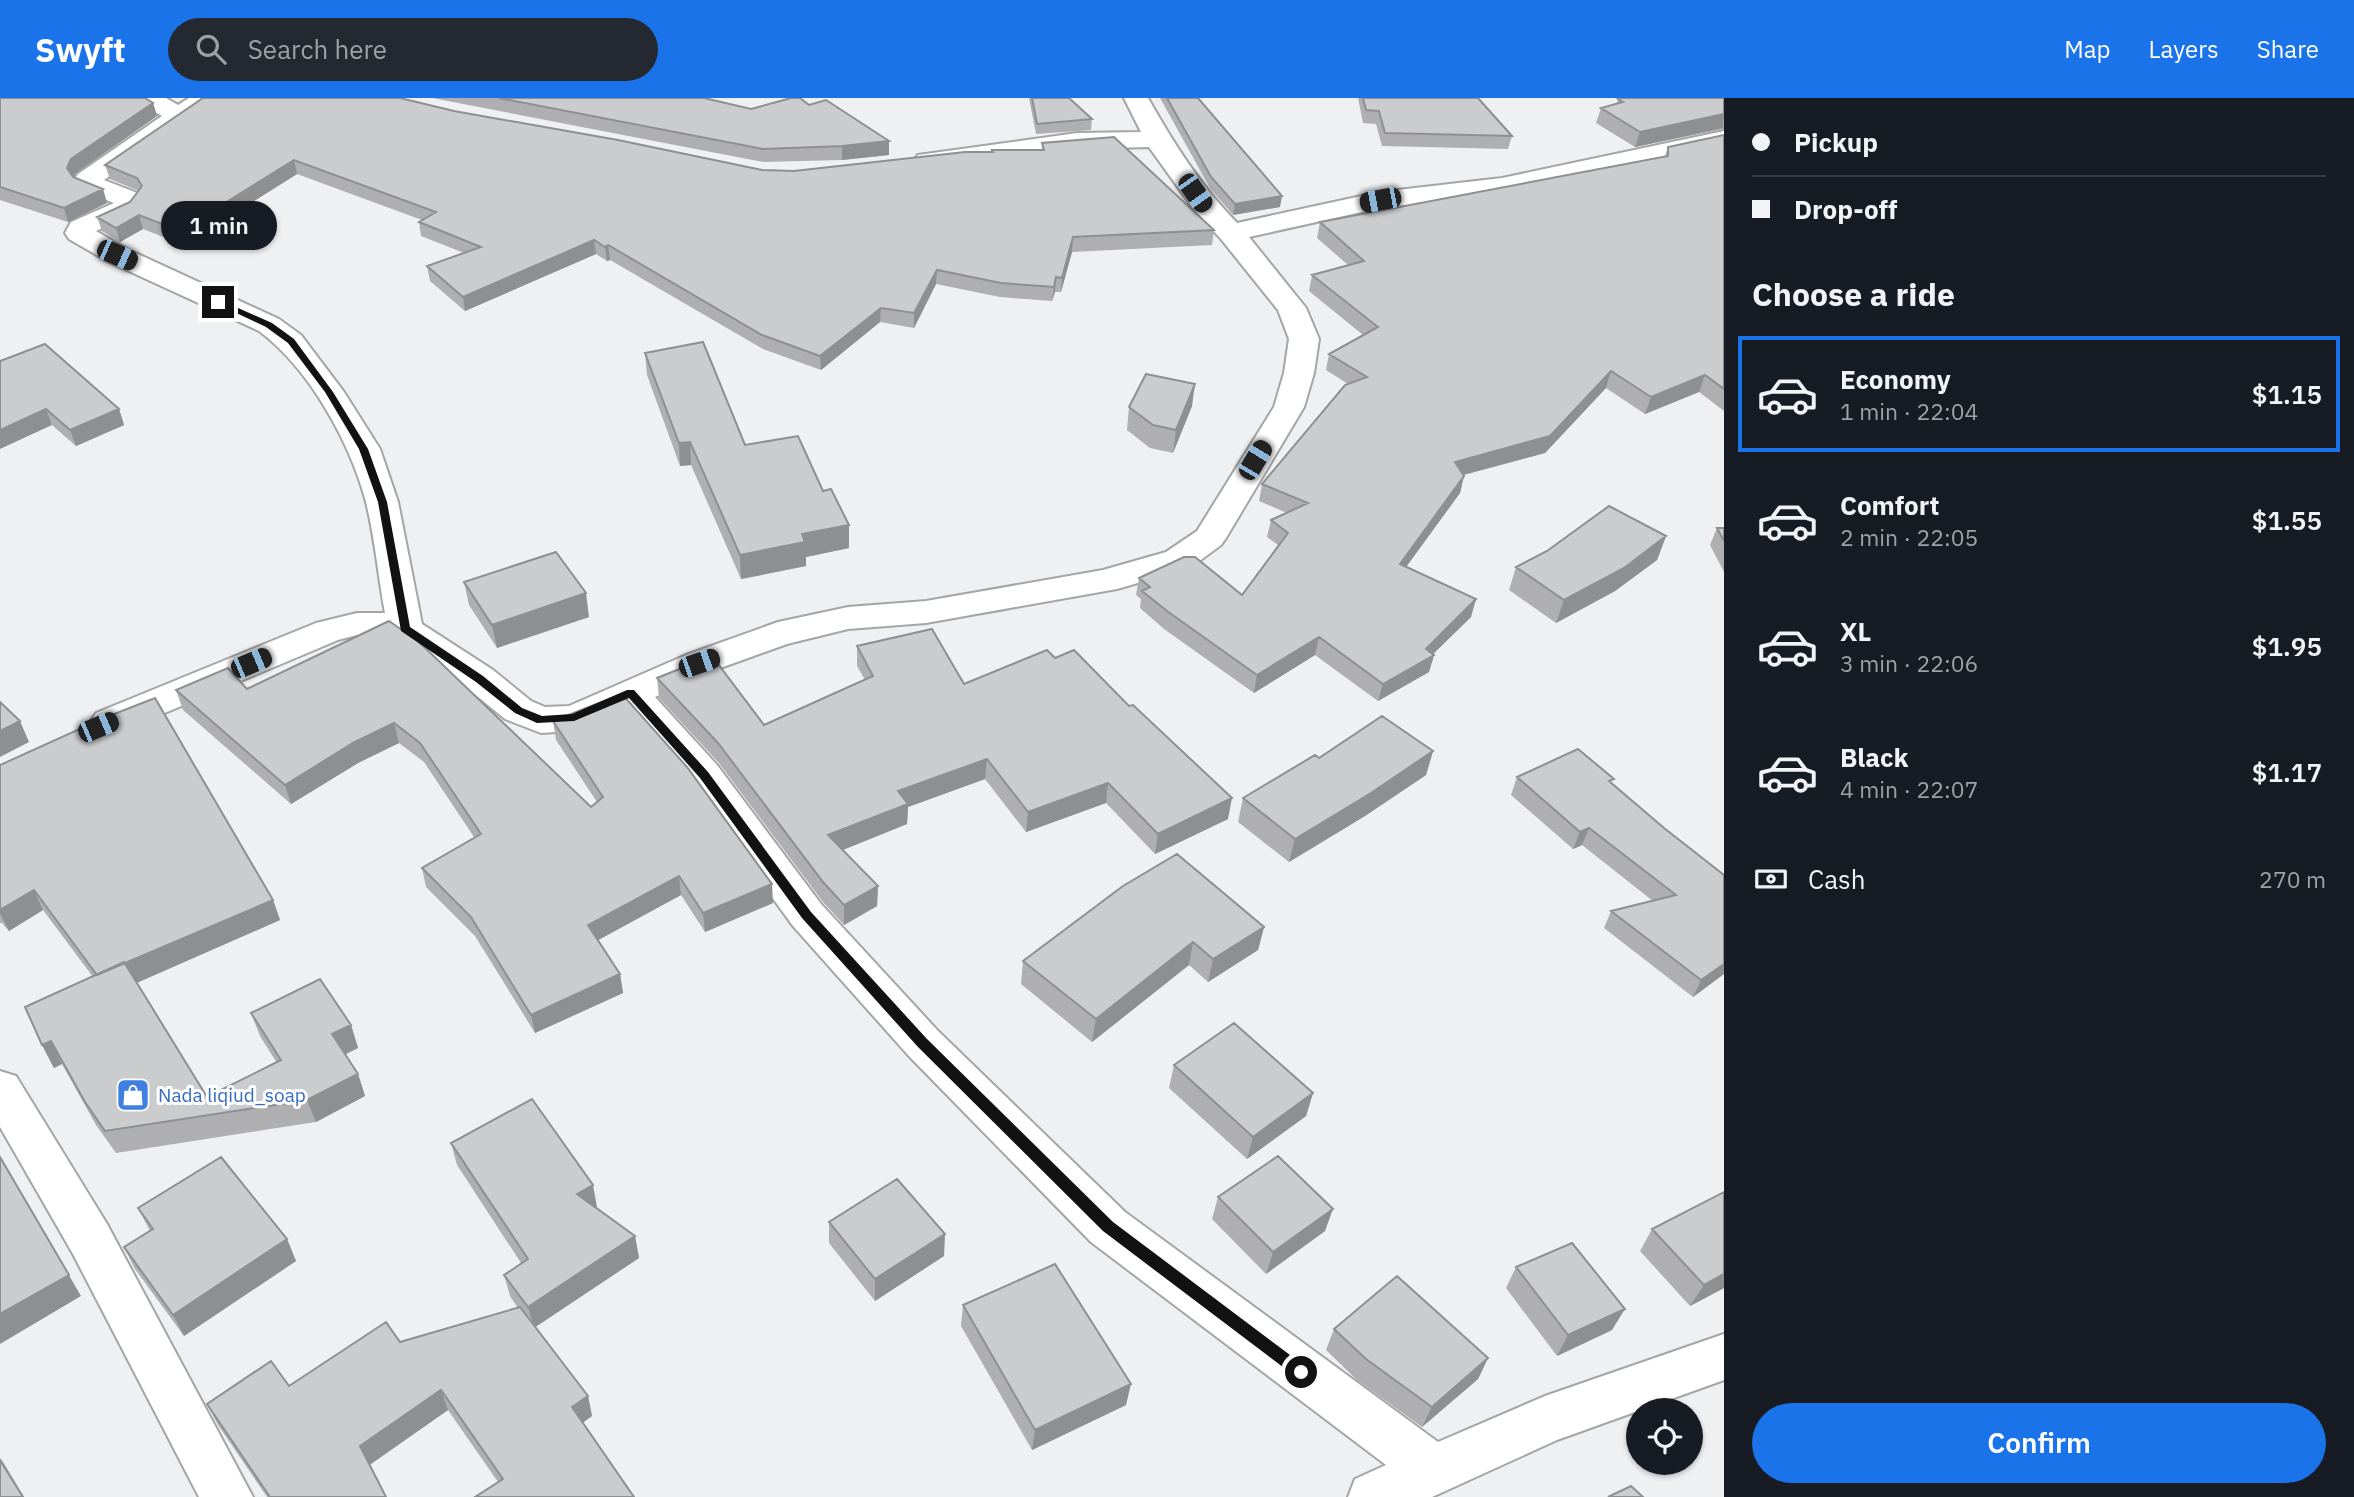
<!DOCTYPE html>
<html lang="en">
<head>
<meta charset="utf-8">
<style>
	:root { --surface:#171b24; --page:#242831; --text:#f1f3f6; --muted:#9ea1a6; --line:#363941; --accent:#1a73e8 }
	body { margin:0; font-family:"IBM Plex Sans",sans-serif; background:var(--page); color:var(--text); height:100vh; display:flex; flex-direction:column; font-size:26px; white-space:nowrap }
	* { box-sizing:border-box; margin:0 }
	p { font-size:23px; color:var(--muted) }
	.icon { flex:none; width:38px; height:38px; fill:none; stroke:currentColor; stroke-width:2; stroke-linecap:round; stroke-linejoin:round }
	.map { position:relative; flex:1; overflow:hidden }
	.details { display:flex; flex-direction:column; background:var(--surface); width:630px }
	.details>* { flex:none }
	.guide { display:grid; align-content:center; height:154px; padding:0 28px; background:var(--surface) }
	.controls { position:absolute; left:1626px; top:1300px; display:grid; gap:14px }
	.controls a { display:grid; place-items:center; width:77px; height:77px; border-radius:50%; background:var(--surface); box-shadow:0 2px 5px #0004; font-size:35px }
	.end { position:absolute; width:32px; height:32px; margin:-16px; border:9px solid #121213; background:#fff; box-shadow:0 0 0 4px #fff }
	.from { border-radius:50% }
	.bubble { position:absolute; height:49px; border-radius:24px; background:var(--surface); box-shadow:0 2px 5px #0004; font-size:23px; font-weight:600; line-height:49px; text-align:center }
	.car { position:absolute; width:21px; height:42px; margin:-21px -10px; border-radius:9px; box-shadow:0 0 5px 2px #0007; background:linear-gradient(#222 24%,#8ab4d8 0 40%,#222 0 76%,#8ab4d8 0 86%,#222 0) }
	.guide b { display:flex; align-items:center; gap:24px; height:66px; font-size:26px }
	.guide b+b { border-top:2px solid var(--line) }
	.guide i { width:18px; height:18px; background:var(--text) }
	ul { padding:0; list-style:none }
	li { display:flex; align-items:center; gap:21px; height:116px; margin:0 14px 10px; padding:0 14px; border:4px solid transparent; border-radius:0px }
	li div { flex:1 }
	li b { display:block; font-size:26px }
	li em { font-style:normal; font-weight:600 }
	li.on { border-color:var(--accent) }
	li>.icon { width:63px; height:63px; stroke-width:1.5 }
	h2 { padding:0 28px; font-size:32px; line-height:84px }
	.pay { display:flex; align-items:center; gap:18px; height:77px; padding:0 28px; font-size:26px }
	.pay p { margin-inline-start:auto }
	.cta { display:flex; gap:14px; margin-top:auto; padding:14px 28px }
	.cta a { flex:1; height:80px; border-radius:42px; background:var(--accent); color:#fff; font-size:28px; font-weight:600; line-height:80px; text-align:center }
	header { display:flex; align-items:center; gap:42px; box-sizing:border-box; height:98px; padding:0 35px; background:var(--accent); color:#fff }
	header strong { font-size:33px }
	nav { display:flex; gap:38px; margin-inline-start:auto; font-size:24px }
	.search { width:490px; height:63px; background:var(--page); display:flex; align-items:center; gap:18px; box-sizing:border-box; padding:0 24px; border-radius:38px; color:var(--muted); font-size:26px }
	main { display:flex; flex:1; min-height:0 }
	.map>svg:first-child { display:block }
</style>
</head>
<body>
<header>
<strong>Swyft</strong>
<div class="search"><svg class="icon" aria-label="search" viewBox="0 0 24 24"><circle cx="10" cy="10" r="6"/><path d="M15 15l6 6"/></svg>Search here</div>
<nav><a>Map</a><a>Layers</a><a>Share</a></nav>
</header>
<main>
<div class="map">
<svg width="1724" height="1399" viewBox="0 0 1724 1399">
	<rect width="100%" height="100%" fill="#eff0f2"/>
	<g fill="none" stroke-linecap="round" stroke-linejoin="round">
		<defs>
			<path id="street" d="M136,0H166L178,7L189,0H217L214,5L104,82L140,96L144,102L133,116L96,133L127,151L279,221L301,237L344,294L380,351L398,404L422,526L493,572L531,603L545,609L569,608L686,557L778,524L848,509L926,503L1103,472L1166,454L1197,433L1274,309L1284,275L1289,241L1278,212L1221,141L1195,113L1149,49L1077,51L927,70L918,67L914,62L918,57L1077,35L1141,34L1124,0H1148C1174,46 1200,87 1237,125L1380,94L1502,80L1724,33V49L1502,96L1380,110L1249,139L1306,210L1319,241L1314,275L1304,309L1226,440L1221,447L1190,470L1117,491L926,525L848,531L787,546L712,573L655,599L717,667L821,806L938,933L1125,1114L1438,1344L1545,1298L1724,1236V1282L1557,1342L1432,1399H1348L1355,1381L1386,1367L1091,1144L908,957L793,828L691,687L625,612L574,633L541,635L505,621L467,590L394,540L357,537L338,542L122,633L109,637L96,633L90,624L96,615L316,525L357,515H385C378,478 375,440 366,404C350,344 309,270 259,233L107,163L69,141L65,135L71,124L114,105L80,92L74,82L78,76L162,18L139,5Z
				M0,973L16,978L107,1126L253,1399H199L73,1156L0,1029Z"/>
		</defs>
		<use href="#street" stroke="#a4a5a7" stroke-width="4"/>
		<use href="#street" fill="#fff" fill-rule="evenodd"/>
	</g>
	<path fill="#afafb1" d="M0,0L153,5L157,18L76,75L74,80L103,91L107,105L68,124L0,102Z
		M432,0H704L751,11L809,7L889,43V57L842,62L763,64Z
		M1029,0H1069L1092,21L1091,32L1036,36Z
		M1160,0H1198L1280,109L1233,117L1210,90Z
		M1358,0H1478L1512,38L1508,51L1382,48L1376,26L1363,25Z
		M1724,0V31L1635,49L1596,25L1601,10L1617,5L1618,1Z
		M454,13L762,72L794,73L992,54L1042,52V45L1214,132L1212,147L1072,154L1061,194H1055L1052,203L1000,199L936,186L914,230L880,224L821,272L763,251L610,162L607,163L596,156L465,213L430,183L427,168L464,155L421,138L419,124L422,122L297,76L184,147L143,131L120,144L102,133L97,119L130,104L139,93L110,81L105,67Z
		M1724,37V313L1699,294L1645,316L1606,290L1545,355L1464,377L1460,395L1406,468L1471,519L1433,556L1434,557L1429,574L1378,603L1315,557L1254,595L1164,531L1140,510L1141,501L1136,497L1139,480L1242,497L1278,447L1267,439L1271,422L1287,415L1259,403L1262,386L1348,286L1326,272L1329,256L1363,237L1309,193L1312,177L1348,167L1317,140L1320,124L1665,58L1668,49Z
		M645,255L745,347L849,450L806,459V468L741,481L691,367L680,368L647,277Z
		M0,263L119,311L124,327L76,348L52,327Z
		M1192,308L1173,355L1150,350L1127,332L1129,309Z
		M1717,430H1724V474L1710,447Z
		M1666,438L1657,462L1615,493L1556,525L1509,492L1516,469Z
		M464,484L589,519L497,550L469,507Z
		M389,523L591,709L597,704L556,642L553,623L773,805L705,834L681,797L598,842L620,876L623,895L535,935L475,838L426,789L422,770L474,739L424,664L399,645L358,665L291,706L183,612L176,592L247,591Z
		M857,548L964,586L1228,721L1155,756L1106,705L1026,734L985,681L908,709L907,726L842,752L878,788L877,808L844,827L823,804L719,665L659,600L657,580L764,627L865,582L857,568Z
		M1433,653L1426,677L1365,718L1289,764L1238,724L1243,700L1319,660Z
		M0,667L273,802L280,822L136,885L207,999L277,965L260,938L251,915L351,927L358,950L345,956L358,976L365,998L316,1024L116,1055L96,1027L62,966L54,970L42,947L93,879L43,812L9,833L2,825H0Z
		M1517,679L1612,685L1724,876L1693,899L1604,830L1611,813L1653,803L1582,747L1573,751L1511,697Z
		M1264,829L1258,852L1208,884L1189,867L1092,944L1021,886L1023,863Z
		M1174,967L1313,995L1306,1018L1247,1061L1169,990Z
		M451,1045L597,1109L596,1110L635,1138L639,1160L535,1229L588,1298L592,1318L498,1384L448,1312L370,1367L386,1399H267L218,1327L207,1306L289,1288L400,1244L518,1210L510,1198L504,1177L521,1165L457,1067Z
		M1218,1099L1325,1133L1266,1176L1212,1121Z
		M138,1110L287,1141L296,1163L184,1238L135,1171L124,1149L150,1133Z
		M829,1124L944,1158L875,1203L829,1145Z
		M1652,1131L1724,1190L1690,1208L1640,1153Z
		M1516,1169L1612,1232L1557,1258L1506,1190Z
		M963,1207L1126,1307L1032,1352L961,1228Z
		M1334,1231L1488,1260L1478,1281L1422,1329L1357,1282L1326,1252Z"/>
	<path fill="#8e8f90" d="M153,5L157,18L76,75L72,83L67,70L71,61Z
		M1724,16L1723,30L1635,49L1640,34Z
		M889,43V57L842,62V48Z
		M294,62L297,76L184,147L180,133Z
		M103,91L107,105L68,124L64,110Z
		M1282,98L1280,109L1233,117L1235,106Z
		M139,117L143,131L120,144L116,130Z
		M1073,139L1072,154L1061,194L1062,180Z
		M594,142L596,156L465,213L463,199Z
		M608,147L610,162L607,163L605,149Z
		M937,172L936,186L914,230V215Z
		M1056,179L1055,194L1052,203L1054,189Z
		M881,210L880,224L821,272L820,258Z
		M1611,273L1606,290L1545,355L1451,380L1455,364Z
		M1705,277L1699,294L1645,316L1651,299Z
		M1195,286L1192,308L1173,355L1176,332Z
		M46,311L52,327L0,351V332Z
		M119,311L124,327L76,348L70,332Z
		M690,344L691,367L680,368L679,345Z
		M1464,378L1460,395L1396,483L1400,466Z
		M849,427V450L806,459V468L741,481L740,457L802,436Z
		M1666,438L1657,462L1615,493L1556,525L1564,502Z
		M586,495L589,519L497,550L492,527Z
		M1476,501L1471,519L1429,560L1434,557L1429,574L1378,603L1383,586L1426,551Z
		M1319,539L1315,557L1254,595L1257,577Z
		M20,623L29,644L0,659V633Z
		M394,625L399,645L358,665L291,706L285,687L353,645Z
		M1433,653L1426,677L1365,718L1289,764L1295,741Z
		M987,661L985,681L908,709L907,726L828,758V737L898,693Z
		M1108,685L1106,705L1026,734L1028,714Z
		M1232,700L1228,721L1155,756L1158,736Z
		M1589,730L1582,747L1573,751L1580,734Z
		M679,778L681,797L591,846L588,827Z
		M772,786L773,805L705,834L703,815Z
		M878,788L877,808L844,827V807Z
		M34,792L43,812L9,833L0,816V812Z
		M273,802L280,822L107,898L97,878Z
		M1264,829L1258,852L1208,884L1213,861Z
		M1193,844L1189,867L1092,944L1096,921Z
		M1724,866V876L1693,899L1701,882Z
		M620,876L623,895L535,935L531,917Z
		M351,927L358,950L340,959L332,936Z
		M51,943L62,966L54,970L42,947Z
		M358,976L365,998L316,1024L307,1002Z
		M1313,995L1306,1018L1247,1061L1253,1039Z
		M5,1067L81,1198L0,1246V1216Z
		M593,1087L597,1109L581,1118L577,1096Z
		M1333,1111L1325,1133L1266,1176L1273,1154Z
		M945,1136L944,1158L875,1203V1181Z
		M635,1138L639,1160L534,1230L528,1209Z
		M287,1141L296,1163L184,1238L173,1217Z
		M1724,1176V1190L1690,1208L1704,1187Z
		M1625,1211L1612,1232L1557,1258L1568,1237Z
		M1488,1260L1478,1281L1422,1329L1432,1309Z
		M1131,1286L1126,1307L1032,1352L1035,1332Z
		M441,1292L448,1312L369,1367L360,1348Z
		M588,1298L592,1318L577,1329L572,1309Z
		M0,1360L3,1364L24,1399H23Z"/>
	<path fill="#cbccce" stroke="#8e8f90" stroke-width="2" d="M0,0H145L153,5L71,61L67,70L73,79L103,91L64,110L0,89Z
		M203,0H400L454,13L618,42L762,72L794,73L965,54H993L992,52H1044L1042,45L1114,39L1214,132L1073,139L1062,180L1056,179L1054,189L1001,185L937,172L914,215L881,210L820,258L762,237L608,147L605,149L594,142L463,199L427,168L481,149L419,124L436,114L294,62L180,133L139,117L116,130L97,119L130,104L142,88L137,80L105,67Z
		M499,0H704L751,11L791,0H800L809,7L826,2L889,43L842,48L763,51Z
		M1032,0H1069L1092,21L1037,26Z
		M1167,0H1198L1282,98L1235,106L1211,79Z
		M1363,0H1478L1512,38L1385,35L1379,13L1366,12Z
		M1622,0H1724V16L1640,34L1601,10L1623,4L1618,1Z
		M1724,37V291L1705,277L1651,299L1611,273L1550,338L1455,364L1464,378L1400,466L1476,501L1426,551L1434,557L1383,586L1319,539L1257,577L1167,513L1142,493L1150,489L1139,480L1184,459H1195L1242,497L1288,435L1271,422L1308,405L1262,386L1345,287L1367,279L1329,256L1378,229L1312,177L1364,163L1320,124L1668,58V49Z
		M703,244L745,347L798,338L823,393L831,391L849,427L802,436L805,444L740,457L690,344L679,345L645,255Z
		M45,246L119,311L70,332L46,311L0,332V263Z
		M1146,276L1195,286L1176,332L1153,327L1129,309Z
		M1609,408L1666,438L1624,470L1564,502L1516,469L1547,453Z
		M1717,430H1724V443Z
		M556,454L586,495L492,527L464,484Z
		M389,523L418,543L591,709L603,699L553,623L622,596L687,669L772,786L703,815L679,778L588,827L620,876L531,917L471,819L422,770L481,736L420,645L394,625L353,645L285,687L176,592L228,570L247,591Z
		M932,531L964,586L1047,552L1055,560L1074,552L1129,608L1133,607L1232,700L1158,736L1108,685L1028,714L987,661L898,693L908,706L828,737L878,788L844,807L823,784L718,645L657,580L712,558L764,627L873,578L857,548Z
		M155,600L273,802L97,877L34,792L0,812V667L104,620Z
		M0,604L20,623L0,633Z
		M1382,618L1433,653L1371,695L1295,741L1243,700L1315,657L1319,660Z
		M1578,651L1614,681L1609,683L1664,730L1724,777V866L1701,882L1611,813L1676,797L1589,730L1580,734L1517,679Z
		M1177,756L1264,829L1213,861L1193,844L1096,921L1023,863L1123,788Z
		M124,864L207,999L281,962L251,915L320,881L351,927L332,936L358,976L307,1002L105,1033L85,1004L51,943L42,947L25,909Z
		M1234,925L1313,995L1253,1039L1174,967Z
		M532,1001L593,1087L577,1096L635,1138L528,1209L504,1177L528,1161L451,1045Z
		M1278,1058L1333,1111L1273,1154L1218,1099Z
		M0,1059L69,1177L0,1216Z
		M221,1059L287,1141L173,1217L124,1149L153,1131L138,1110Z
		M897,1081L945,1136L875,1181L829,1124Z
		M1724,1094V1176L1704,1187L1652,1131Z
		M1572,1145L1625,1211L1568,1237L1516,1169Z
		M1055,1166L1131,1286L1035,1332L963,1207Z
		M1397,1178L1488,1260L1432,1309L1366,1261L1334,1231Z
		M520,1209L588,1298L572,1309L634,1399H475L503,1381L441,1292L360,1348L386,1399H270L207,1306L271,1263L289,1288L386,1224L400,1244Z
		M0,1362L23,1399H0Z
		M1631,1388L1643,1399H1608Z"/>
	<path fill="#121213" d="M218,201L272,225L294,241L333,294L368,351L387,404L410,529L483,578L522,610L542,618L572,616L627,592H634L708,674L811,814L927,941L1113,1124L1306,1269L1308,1274L1306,1279H1296L1103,1133L918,949L802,820L700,680L629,600L574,623L537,625L515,615L476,584L401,533L378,404L359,351L325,294L288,245L266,229L215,205Z"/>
	<defs>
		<symbol id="shop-square" viewBox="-11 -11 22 22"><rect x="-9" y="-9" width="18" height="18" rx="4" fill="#3f7fe0" stroke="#fff"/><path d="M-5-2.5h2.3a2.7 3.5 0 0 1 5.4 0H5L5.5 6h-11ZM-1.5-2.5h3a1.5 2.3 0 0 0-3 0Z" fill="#fff"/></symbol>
	</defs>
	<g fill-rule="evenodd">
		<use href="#shop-square" x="114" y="978" width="38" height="38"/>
	</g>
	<g text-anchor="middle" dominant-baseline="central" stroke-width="6" stroke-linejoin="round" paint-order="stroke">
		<g font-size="19" fill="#366cbe" stroke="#fff" text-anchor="start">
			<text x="158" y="997">Nada liqiud_soap</text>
		</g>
	</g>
</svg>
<div class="controls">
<a><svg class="icon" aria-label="locate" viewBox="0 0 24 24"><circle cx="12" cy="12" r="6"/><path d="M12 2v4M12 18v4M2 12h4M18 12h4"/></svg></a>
</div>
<i class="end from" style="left:1301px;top:1274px"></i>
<i class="end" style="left:218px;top:204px"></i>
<div class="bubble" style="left:161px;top:103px;width:116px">1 min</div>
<i class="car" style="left:1195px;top:95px;rotate:145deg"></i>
<i class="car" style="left:1380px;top:102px;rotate:259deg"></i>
<i class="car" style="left:117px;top:157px;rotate:114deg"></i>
<i class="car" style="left:1255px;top:362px;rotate:31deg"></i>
<i class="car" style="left:251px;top:565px;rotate:67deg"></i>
<i class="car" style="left:699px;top:565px;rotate:71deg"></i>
<i class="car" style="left:98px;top:629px;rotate:67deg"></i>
</div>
<section class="details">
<div class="guide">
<b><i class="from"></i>Pickup</b>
<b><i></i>Drop-off</b>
</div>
<h2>Choose a ride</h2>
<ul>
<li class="on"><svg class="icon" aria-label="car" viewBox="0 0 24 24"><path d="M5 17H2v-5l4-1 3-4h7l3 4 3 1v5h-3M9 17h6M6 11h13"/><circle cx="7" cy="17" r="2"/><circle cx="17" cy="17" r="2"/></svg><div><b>Economy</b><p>1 min · 22:04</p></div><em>$1.15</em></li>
<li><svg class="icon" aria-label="car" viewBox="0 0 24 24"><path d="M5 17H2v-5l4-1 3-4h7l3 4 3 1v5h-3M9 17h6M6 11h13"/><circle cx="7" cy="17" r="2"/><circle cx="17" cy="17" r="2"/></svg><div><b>Comfort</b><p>2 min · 22:05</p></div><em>$1.55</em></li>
<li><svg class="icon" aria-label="car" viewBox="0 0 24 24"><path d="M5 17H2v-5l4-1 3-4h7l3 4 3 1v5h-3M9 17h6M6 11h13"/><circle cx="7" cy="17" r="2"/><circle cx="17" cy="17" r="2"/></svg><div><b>XL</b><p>3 min · 22:06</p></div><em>$1.95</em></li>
<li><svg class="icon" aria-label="car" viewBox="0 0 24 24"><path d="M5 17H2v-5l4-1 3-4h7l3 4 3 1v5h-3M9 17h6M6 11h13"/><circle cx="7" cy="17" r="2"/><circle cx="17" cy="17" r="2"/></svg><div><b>Black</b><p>4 min · 22:07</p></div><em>$1.17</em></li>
</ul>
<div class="pay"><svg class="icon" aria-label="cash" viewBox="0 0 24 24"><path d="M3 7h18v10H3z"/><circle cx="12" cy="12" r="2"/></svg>Cash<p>270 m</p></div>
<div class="cta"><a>Confirm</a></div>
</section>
</main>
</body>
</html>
